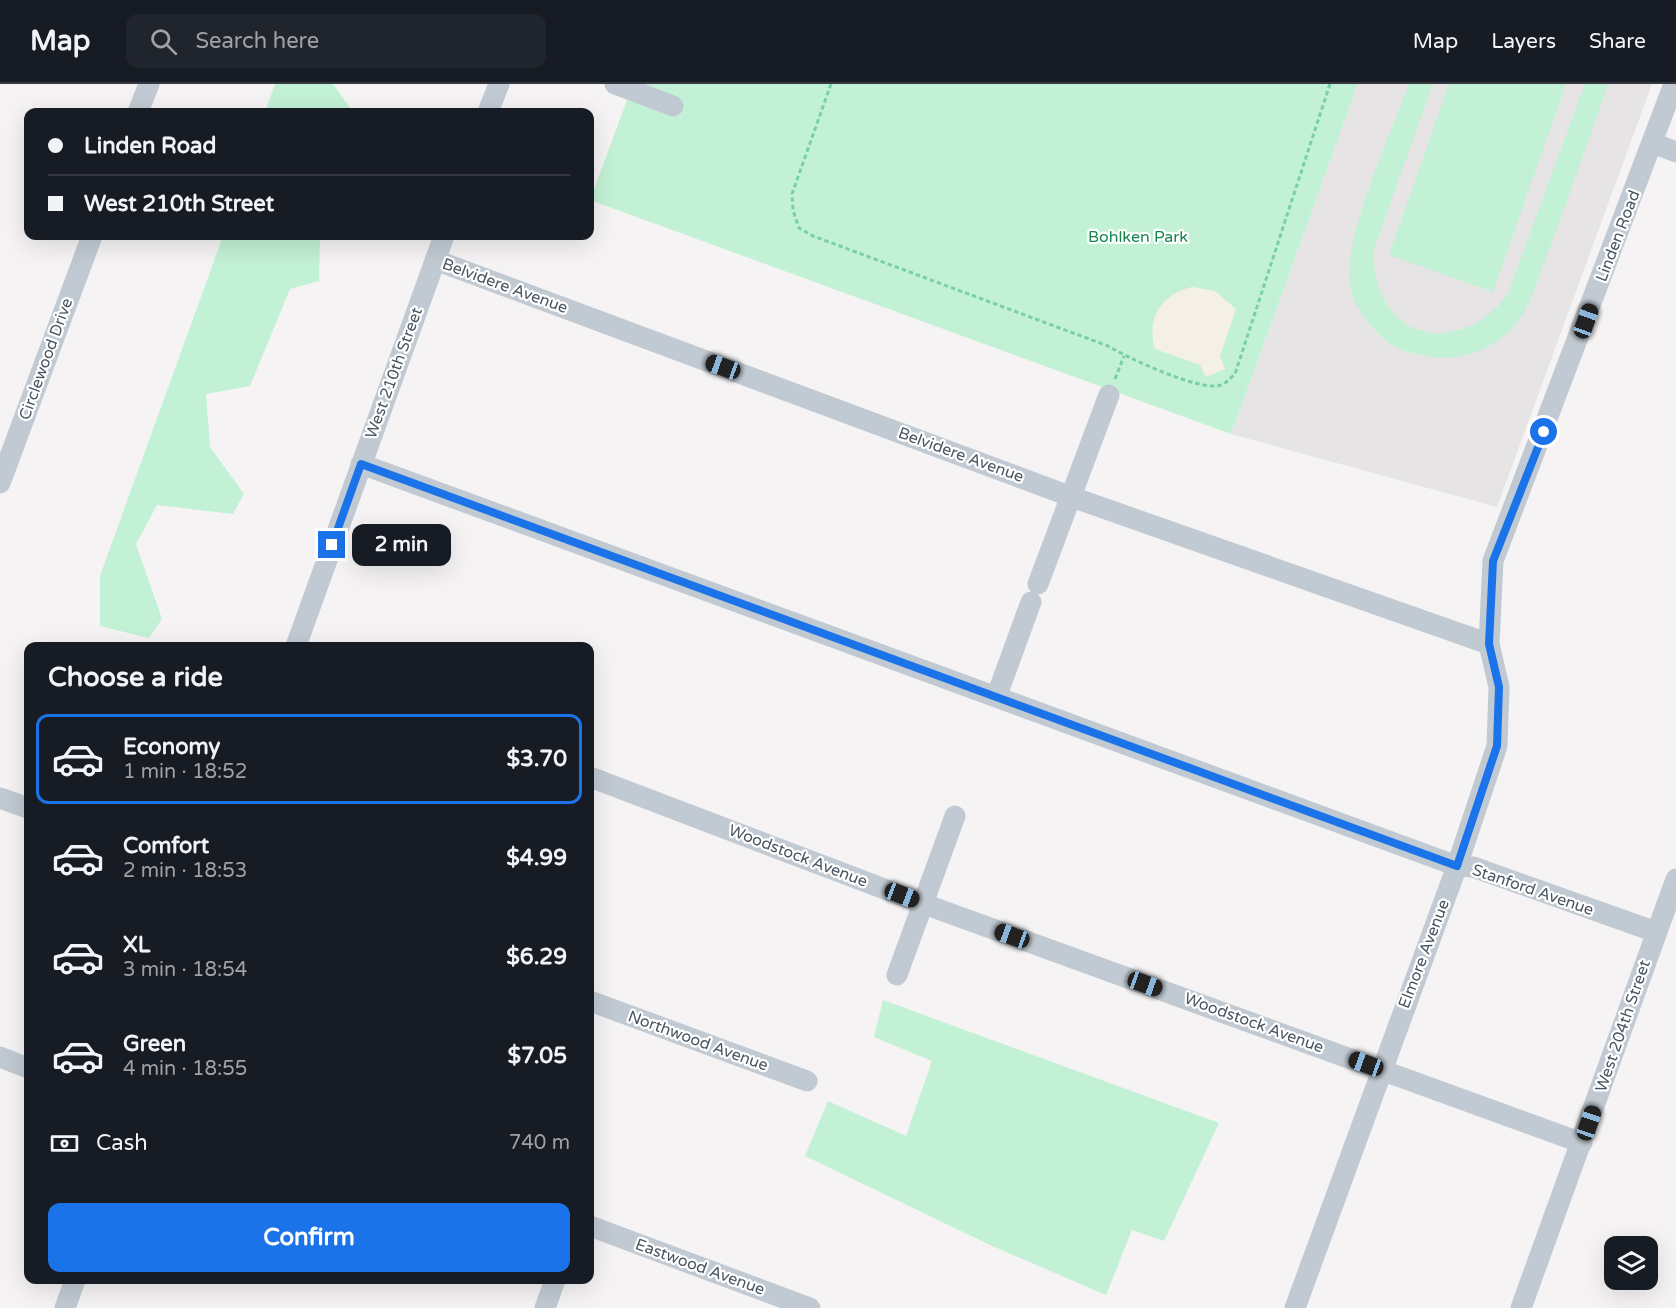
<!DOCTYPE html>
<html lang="en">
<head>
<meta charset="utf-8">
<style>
	:root { --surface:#171b24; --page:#20242c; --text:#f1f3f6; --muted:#9ea1a6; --line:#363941; --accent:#1a73e8 }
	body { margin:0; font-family:"Varela Round",sans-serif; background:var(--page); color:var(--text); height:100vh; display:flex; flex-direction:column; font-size:22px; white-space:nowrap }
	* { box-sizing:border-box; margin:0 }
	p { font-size:20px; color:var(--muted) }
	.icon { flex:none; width:33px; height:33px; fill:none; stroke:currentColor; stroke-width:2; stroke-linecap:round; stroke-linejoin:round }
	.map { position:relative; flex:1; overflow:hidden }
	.details { position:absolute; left:24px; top:558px; width:570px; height:642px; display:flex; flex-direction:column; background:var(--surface); border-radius:12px; box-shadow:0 6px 24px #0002 }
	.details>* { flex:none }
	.guide { position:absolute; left:24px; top:24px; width:570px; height:132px; border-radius:12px; box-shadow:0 6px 24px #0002; display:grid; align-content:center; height:132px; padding:0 24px; background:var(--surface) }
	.tools { position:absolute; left:1604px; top:1152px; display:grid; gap:12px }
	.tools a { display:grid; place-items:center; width:54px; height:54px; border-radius:12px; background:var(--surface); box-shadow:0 6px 24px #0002; font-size:30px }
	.end { position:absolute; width:27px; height:27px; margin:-14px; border:8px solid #1a73e8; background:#fff; box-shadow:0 0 0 3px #fff }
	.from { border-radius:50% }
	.bubble { position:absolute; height:42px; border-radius:12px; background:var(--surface); box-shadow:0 6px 24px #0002; font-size:20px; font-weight:700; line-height:42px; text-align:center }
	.car { position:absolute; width:18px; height:36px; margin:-18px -9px; border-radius:8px; box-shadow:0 0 4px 2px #0007; background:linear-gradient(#222 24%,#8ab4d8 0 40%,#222 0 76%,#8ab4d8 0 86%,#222 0) }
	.guide b { display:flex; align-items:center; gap:21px; height:57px; font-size:22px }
	.guide b+b { border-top:2px solid var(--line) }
	.guide i { width:15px; height:15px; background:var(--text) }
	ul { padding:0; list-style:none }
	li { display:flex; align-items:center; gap:18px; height:90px; margin:0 12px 9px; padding:0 12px; border:3px solid transparent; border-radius:12px }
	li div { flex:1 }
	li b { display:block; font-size:22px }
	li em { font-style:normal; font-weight:700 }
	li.active { border-color:var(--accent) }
	li>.icon { width:54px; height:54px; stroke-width:1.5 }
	h2 { padding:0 24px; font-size:27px; line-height:72px }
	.pay { display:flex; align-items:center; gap:15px; height:66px; padding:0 24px; font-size:22px }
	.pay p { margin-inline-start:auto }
	.button { display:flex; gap:12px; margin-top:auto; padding:12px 24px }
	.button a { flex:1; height:69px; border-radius:12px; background:var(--accent); color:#fff; font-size:24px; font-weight:700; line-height:69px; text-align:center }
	header { display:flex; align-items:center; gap:36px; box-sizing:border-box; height:84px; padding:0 30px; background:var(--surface); border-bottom:2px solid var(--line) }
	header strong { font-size:28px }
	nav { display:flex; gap:33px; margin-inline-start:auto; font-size:21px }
	.search { width:420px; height:54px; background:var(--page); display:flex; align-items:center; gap:15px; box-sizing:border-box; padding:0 21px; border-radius:12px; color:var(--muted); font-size:22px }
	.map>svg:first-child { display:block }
</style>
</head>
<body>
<header>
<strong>Map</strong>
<div class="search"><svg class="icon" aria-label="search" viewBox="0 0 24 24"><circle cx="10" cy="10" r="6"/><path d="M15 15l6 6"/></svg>Search here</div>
<nav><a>Map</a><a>Layers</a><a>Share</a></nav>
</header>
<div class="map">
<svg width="1676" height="1224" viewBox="0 0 1676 1224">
	<rect width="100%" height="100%" fill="#f5f3f3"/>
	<path fill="#e6e4e5" d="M1358,0H1652L1497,423L1231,350Z"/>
	<path fill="#c3f1d5" d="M275,0H333L353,28H265Z
		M633,0H1358L1231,350L590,116Z
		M1409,0H1433L1373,168C1373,192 1382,223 1403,238C1438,263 1488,242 1508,209L1585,0H1608C1587,60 1567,120 1544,179C1536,199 1530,224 1515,241C1493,266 1460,279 1426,272C1419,270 1411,269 1404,267C1381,259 1355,227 1350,203C1341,160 1392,45 1409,0Z
		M1449,0H1566L1493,208L1389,171Z
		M223,152H320L319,197L290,205L250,302L206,310L210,363L244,410L233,430L157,421L136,460L162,535L149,554L100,542V492Z
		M883,916L1219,1039L1164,1157L1132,1146L1106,1211L990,1161L805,1072L828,1017L906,1052L932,977L874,953Z"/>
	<path fill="#f5f0e5" d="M1192,203L1215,207L1236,225L1220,272L1225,285L1206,293L1200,281L1155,265C1146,235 1161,210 1192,203Z"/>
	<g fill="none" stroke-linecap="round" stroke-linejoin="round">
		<path stroke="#7ad0a6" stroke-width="3" stroke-dasharray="4.5 3" stroke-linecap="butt" d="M831,0L792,110L793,126L799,144L813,152L1108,262C1128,274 1200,308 1221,301C1226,300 1231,293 1235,290L1330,0
			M1115,295L1124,272"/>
		<path stroke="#c1cad2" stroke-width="21" d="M615,0L673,22
			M138,28L149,0
			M488,28L499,0
			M1653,59L1676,68
			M435,176L1072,413L1489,560
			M361,380L1457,782L1473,783L1656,848
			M0,399L92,152
			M1038,500L1109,311
			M296,562L444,152
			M997,611L1031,518
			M590,693L924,820L1582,1059
			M0,714L28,724
			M897,891L955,732
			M590,917L807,997
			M0,973L28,984
			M590,1142L810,1224
			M65,1224L75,1196
			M545,1224L555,1196
			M1295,1224L1457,782L1497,662L1499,603L1489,560L1493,477L1674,0
			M1521,1224L1676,795"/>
	</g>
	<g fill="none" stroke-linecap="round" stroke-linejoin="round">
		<path stroke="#1a73e8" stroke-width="8" d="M332,461L361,380L1457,782L1497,662L1499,603L1489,560L1493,477L1544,348"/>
	</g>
	<g text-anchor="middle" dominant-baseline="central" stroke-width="4.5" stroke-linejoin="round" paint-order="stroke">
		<g font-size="16" fill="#4a5661" stroke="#fff">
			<text transform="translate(1618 152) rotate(-69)">Linden Road</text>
			<text transform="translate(505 202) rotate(20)">Belvidere Avenue</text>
			<text transform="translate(46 275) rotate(-70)">Circlewood Drive</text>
			<text transform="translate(394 289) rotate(-70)">West 210th Street</text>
			<text transform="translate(961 371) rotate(20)">Belvidere Avenue</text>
			<text transform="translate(798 772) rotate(21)">Woodstock Avenue</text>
			<text transform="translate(1533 806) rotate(19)">Stanford Avenue</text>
			<text transform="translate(1424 870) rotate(-69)">Elmore Avenue</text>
			<text transform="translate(1254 939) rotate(20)">Woodstock Avenue</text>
			<text transform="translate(1623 942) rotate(-71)">West 204th Street</text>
			<text transform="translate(698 957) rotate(20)">Northwood Avenue</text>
			<text transform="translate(700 1183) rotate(20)">Eastwood Avenue</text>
		</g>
		<g font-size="16" fill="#17864f" stroke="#fff">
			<text x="1138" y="153">Bohlken Park</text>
		</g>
	</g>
</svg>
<div class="tools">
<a><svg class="icon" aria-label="layers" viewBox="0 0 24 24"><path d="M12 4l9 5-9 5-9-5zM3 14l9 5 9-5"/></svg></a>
</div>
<i class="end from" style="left:1544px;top:348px"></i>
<i class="end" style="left:332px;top:461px"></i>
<div class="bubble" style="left:352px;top:440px;width:99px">2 min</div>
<i class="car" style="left:1586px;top:237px;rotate:20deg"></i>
<i class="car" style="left:723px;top:283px;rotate:290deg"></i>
<i class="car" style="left:902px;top:811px;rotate:111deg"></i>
<i class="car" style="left:1012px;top:852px;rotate:290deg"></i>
<i class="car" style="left:1145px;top:900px;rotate:110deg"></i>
<i class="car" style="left:1366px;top:980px;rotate:290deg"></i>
<i class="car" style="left:1589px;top:1039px;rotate:19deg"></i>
<div class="guide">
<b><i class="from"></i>Linden Road</b>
<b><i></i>West 210th Street</b>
</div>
<section class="details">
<h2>Choose a ride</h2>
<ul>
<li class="active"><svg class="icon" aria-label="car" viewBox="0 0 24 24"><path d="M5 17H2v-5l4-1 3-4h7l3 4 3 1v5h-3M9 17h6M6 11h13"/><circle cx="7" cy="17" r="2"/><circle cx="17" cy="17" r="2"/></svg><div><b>Economy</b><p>1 min · 18:52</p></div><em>$3.70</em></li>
<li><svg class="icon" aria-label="car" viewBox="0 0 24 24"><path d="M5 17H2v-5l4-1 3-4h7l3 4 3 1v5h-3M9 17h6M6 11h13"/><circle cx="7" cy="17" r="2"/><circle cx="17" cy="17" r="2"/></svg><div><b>Comfort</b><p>2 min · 18:53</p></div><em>$4.99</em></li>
<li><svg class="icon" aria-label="car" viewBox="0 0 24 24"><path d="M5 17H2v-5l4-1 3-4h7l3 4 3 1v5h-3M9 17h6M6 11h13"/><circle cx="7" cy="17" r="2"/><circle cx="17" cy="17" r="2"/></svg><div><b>XL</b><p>3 min · 18:54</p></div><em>$6.29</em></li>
<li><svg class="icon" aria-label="car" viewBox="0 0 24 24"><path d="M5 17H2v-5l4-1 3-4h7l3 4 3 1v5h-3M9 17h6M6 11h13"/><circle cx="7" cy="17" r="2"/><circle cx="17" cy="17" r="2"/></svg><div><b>Green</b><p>4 min · 18:55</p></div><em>$7.05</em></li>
</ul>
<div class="pay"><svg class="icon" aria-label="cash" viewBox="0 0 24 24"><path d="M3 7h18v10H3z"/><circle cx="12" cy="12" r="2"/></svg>Cash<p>740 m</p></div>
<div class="button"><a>Confirm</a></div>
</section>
</div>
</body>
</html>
